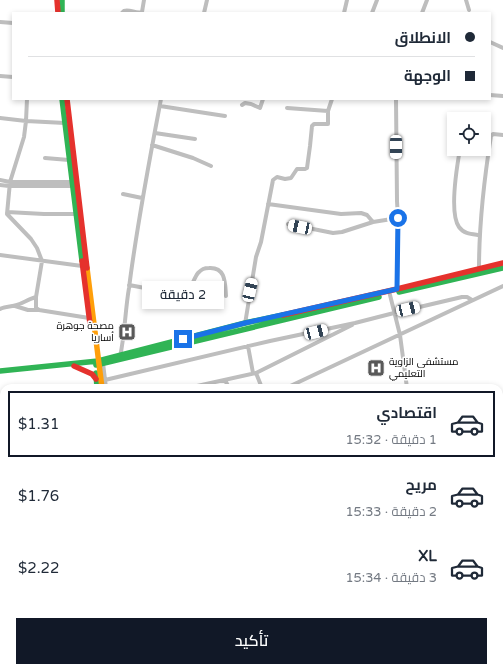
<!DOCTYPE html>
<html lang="ar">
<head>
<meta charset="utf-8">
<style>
	:root { --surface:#fff; --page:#f2f2f3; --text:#1f2937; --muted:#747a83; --line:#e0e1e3; --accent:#111827 }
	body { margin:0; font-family:"Varela Round",Cairo,sans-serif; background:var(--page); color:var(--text); direction:rtl; height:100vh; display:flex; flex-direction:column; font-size:15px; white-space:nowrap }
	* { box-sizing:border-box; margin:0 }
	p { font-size:13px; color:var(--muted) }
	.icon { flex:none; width:22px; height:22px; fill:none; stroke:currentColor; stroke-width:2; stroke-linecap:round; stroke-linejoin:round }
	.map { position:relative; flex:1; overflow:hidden; direction:ltr }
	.side { position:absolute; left:0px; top:384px; width:503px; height:288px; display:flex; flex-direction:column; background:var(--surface); border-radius:12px 12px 0 0; box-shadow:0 2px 6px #0003; direction:rtl }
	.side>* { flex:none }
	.hud { position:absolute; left:12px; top:12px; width:479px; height:88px; border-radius:0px; box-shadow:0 2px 6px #0003; direction:rtl; display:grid; align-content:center; height:88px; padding:0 16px; background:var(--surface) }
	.buttons { position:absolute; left:447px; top:112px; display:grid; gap:8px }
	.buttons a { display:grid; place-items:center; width:44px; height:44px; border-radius:0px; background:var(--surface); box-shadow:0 2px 6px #0003; font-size:20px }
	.end { position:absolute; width:18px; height:18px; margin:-9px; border:5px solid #1a73e8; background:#fff; box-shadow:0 0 0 2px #fff }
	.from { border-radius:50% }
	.bubble { position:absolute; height:28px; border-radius:0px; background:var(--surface); box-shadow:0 2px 6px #0003; font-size:13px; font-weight:600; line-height:28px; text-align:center; direction:rtl }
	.car { position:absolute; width:12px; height:24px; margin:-12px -6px; border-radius:5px; box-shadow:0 0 3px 1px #0007; background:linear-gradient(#fff 24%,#345 0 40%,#fff 0 76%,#345 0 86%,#fff 0) }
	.hud b { display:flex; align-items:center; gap:14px; height:38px; font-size:15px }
	.hud b+b { border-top:1px solid var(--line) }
	.hud i { width:10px; height:10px; background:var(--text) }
	ul { padding:7px 0 0; list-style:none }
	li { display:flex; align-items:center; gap:12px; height:66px; margin:0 8px 6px; padding:0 8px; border:2px solid transparent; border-radius:0px }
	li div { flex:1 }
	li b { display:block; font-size:15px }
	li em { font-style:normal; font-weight:600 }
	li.active { border-color:var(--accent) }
	li>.icon { width:36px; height:36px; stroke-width:1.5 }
	.action { display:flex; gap:8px; margin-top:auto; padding:8px 16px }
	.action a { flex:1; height:46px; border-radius:0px; background:var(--accent); color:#fff; font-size:16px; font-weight:600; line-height:46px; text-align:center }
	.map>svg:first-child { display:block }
</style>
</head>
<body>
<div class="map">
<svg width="503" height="672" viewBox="0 0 503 672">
	<rect width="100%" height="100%" fill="#fff"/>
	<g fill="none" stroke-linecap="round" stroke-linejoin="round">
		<path stroke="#bebebe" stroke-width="4" d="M466,0L469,10
			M122,13L124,11C130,9 136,14 142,12L144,0
			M204,13L207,0
			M344,13L347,0
			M372,13L377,0
			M422,13L427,0
			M0,22L13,23
			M490,42L503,48
			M0,76L13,77
			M490,95L503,96
			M27,99L26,121L24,137L10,182L7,214L31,239L37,248L42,261L36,297V308L39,310L89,318
			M396,99L397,201L398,218L397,290
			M242,105L245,103L251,104L260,108L263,99
			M160,106L225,116
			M287,108L328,111
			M0,118L26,121L65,123
			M155,133L195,139
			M152,145L193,158L211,166
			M460,149C457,166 449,213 459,227C464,234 471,234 479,235
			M459,152L488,154
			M45,158L69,160
			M0,180L10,182H73
			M0,185L9,186H73
			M123,194L142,198
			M268,204L341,214L361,213L367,215L373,222
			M7,212L44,214H75
			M288,224L333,233L342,232L373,222L398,218
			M0,255L82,266
			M479,269C479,224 484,180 491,136L493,134L503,135
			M129,285L177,294C180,293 184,293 187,291C192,287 194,278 198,273C202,269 204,268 209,268C226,267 225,283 226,296
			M389,291L400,335L407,388
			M15,306L28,310H38
			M0,309C5,306 11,307 17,305C23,303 29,299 36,297
			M245,324L256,257L261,242L273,180L277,177L285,179L291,178L297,169H305L307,168L310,146L312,126L314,124H328V111L332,99
			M248,346L253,373
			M120,357C125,334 125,311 129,288C137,224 149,162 161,99
			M103,363L106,388
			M256,373L262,388
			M105,380L270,341L355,323L394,313L462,297H467L472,300
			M225,380L229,388
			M188,388L256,373L352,325
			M286,388L503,286
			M0,432H4
			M499,433H503
			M0,475H4
			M499,509L503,537
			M0,536H4
			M0,651L4,661
			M1,652L4,643
			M7,668L9,672
			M271,668V672
			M307,668V672
			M345,668L349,672
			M441,668L442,672"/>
		<path stroke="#30b455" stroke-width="5.5" d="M62,0V13
			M62,99L82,261
			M399,292L503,268
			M96,365L379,297
			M0,371L98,361L245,323L283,315
			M96,373L97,388
			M0,623L4,624"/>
		<path stroke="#ff9f0a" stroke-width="5.5" d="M87,268L102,388"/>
		<path stroke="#e5322d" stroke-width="5.5" d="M57,0L58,13
			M67,99L87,268
			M82,261L90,324
			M283,315L397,289L503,263
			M74,366L92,374L96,379
			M133,668L134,672
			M223,668L243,672"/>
	</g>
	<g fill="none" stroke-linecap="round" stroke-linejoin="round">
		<path stroke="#1a73e8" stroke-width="5" d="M183,339L245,323L397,289L398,218"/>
	</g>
	<defs>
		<symbol id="hospital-square" viewBox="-11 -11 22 22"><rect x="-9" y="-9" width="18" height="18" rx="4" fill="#595959" stroke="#fff"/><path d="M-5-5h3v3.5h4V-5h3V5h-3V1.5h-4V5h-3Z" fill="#fff"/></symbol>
	</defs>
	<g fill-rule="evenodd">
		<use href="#hospital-square" x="117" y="322" width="20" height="20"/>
		<use href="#hospital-square" x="366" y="358" width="20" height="20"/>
	</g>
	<g text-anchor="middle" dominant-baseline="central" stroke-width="3" stroke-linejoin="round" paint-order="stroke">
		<g font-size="10" fill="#000" stroke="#fff" text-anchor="end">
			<text x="114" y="326">مصحة جوهرة<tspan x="114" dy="12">أساريا</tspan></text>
			<text x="389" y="362" text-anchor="start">مستشفى الزاوية<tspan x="389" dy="12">التعليمي</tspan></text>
		</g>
	</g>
</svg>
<div class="buttons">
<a><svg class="icon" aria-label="locate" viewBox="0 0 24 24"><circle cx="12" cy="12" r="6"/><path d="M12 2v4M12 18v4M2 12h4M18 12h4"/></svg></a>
</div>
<i class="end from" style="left:398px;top:218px"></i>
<i class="end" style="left:183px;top:339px"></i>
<div class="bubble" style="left:142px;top:281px;width:82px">2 دقيقة</div>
<i class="car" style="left:396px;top:147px;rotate:180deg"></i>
<i class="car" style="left:300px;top:227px;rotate:282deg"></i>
<i class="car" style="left:250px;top:290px;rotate:13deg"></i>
<i class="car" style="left:408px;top:309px;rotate:77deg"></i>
<i class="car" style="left:316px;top:332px;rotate:76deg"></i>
<div class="hud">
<b><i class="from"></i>الانطلاق</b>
<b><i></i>الوجهة</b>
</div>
<section class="side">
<ul>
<li class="active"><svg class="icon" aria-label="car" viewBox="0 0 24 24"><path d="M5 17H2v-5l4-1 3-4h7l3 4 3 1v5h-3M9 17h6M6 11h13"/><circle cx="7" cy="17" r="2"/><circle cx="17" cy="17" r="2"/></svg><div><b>اقتصادي</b><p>1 دقيقة · 15:32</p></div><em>$1.31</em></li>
<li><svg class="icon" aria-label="car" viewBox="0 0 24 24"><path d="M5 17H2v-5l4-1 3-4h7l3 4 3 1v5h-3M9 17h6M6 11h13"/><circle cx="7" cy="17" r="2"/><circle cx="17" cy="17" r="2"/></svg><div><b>مريح</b><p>2 دقيقة · 15:33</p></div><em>$1.76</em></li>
<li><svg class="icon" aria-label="car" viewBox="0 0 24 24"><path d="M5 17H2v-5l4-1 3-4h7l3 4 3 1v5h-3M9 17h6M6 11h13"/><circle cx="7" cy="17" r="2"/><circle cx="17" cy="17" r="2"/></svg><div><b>XL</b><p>3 دقيقة · 15:34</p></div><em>$2.22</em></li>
</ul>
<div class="action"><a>تأكيد</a></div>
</section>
</div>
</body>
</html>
